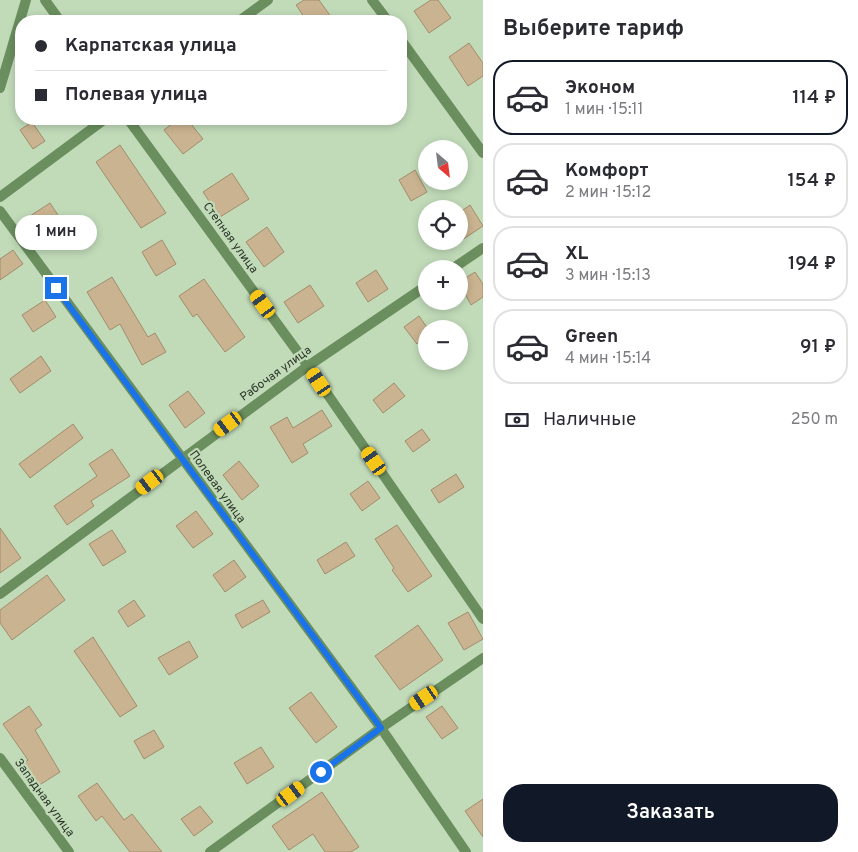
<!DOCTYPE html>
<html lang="ru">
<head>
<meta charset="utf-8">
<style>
	:root { --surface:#fff; --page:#f2f2f3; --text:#2b2b33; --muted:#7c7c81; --line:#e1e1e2; --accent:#111827 }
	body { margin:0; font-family:Overpass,sans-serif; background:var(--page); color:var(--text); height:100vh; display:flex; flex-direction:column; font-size:19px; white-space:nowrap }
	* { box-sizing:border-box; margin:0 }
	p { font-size:16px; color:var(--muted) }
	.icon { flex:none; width:28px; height:28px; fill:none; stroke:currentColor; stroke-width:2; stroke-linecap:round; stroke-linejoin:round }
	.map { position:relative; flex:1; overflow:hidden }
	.panel { display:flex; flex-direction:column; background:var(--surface); width:375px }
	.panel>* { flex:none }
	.top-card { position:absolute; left:15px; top:15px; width:392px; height:110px; border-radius:20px; box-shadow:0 2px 8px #0003; display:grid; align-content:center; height:110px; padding:0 20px; background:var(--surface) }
	.needle { width:32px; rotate:152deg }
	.buttons { position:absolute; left:418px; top:140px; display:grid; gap:10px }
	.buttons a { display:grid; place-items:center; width:50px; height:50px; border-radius:50%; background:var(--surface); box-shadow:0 2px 8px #0003; font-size:25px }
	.end { position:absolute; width:22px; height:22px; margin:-11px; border:6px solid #1a73e8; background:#fff; box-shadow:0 0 0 2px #fff }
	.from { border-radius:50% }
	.bubble { position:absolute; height:35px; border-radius:18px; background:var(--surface); box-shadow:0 2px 8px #0003; font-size:16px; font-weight:600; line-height:35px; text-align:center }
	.car { position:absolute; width:15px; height:30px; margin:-15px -8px; border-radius:6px; box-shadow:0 0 4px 1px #0007; background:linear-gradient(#f5c518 24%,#345 0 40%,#f5c518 0 76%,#345 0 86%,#f5c518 0) }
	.top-card b { display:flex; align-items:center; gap:18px; height:48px; font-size:19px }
	.top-card b+b { border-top:1px solid var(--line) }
	.top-card i { width:12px; height:12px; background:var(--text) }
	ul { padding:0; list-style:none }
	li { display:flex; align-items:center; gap:15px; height:75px; margin:0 10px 8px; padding:0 10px; border:2px solid var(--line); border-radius:20px }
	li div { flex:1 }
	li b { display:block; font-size:19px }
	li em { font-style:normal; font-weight:600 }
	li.active { border-color:var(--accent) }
	li>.icon { width:45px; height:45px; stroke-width:1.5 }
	h2 { padding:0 20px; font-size:22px; line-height:60px }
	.pay { display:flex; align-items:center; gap:12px; height:55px; padding:0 20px; font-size:19px }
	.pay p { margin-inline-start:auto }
	.cta { display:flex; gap:10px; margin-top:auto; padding:10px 20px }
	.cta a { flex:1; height:58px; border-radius:20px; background:var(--accent); color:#fff; font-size:20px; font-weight:600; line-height:58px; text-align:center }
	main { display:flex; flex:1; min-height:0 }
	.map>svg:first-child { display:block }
</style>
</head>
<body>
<main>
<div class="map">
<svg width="483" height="852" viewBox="0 0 483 852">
	<rect width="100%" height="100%" fill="#c1dbb9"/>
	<path fill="#cab390" stroke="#a28c6b" d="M304,0H319L334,21H307L296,5Z
		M431,0H438L451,18L429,33L414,11Z
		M469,43L483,63V76L468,86L449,57Z
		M178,119H187L203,139L183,154L164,130Z
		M32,122L45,141L33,149L20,130Z
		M120,145L166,213L141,228L96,162Z
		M415,170L427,192L411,201L399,180Z
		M232,173L249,199L220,217L203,192Z
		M50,203L62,221L39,237L27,218Z
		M470,205L483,226L459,242V213Z
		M267,227L284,252L264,267L246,242Z
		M162,240L176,264L156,276L142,252Z
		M13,250L23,264L0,280V259Z
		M376,270L388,289L368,302L356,283Z
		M475,272L483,284V297L471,305L459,282Z
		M112,277L148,337L155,333L166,352L142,365L120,324L110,330L87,292Z
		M204,279L245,337L225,352L197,314L193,317L179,296Z
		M310,285L324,306L298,323L284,302Z
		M45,300L56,317L33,332L22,315Z
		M419,316L426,326V337L417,344L404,327Z
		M41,356L51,371L20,393L10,379Z
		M394,383L405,396L383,413L373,400Z
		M188,391L205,413L185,428L169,405Z
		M322,410L332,426L303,444L308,453L292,463L270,427L287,417L293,428Z
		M73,424L83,438L30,478L19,464Z
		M422,429L430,440L413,452L405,441Z
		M112,449L130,476L91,501L94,506L67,525L54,506L97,476L89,464Z
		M239,461L259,486L242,500L223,475Z
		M456,474L464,487L439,503L431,490Z
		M368,481L380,498L362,511L350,494Z
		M196,511L213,534L193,548L176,526Z
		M397,525L432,576L408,592L392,570L394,568L375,539Z
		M0,528L21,558L0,573Z
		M112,530L126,552L103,566L89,544Z
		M346,542L355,556L325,574L317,560Z
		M234,560L246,577L225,592L213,575Z
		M47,575L65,600L12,640L0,623V610Z
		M134,600L145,616L128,627L118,611Z
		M263,600L270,612L242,628L235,615Z
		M468,612L483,639L464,650L448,623Z
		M418,625L443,660L400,690L375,656Z
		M93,637L137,706L120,717L74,651Z
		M189,641L198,657L169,675L158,658Z
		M311,692L337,727L316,743L289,708Z
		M29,706L42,725L35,730L60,772L38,786L24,763L28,760L3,724Z
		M442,706L458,728L442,739L426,717Z
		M154,730L164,747L144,759L134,741Z
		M261,747L274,767L247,784L234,763Z
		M97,783L124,820L132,814L162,852H130L102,816L96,821L78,796Z
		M322,792L359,847L351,852H325L313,834L289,850L272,826Z
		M483,799V837L465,811Z
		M200,806L213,822L194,836L181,819Z"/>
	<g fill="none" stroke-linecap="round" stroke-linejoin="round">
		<path stroke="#6a8e5e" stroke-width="10" d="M45,0L60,21
			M239,21L268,0
			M0,88L26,0
			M128,119L308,366L483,619
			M0,197L105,119
			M0,211L381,728L466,852
			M452,269L483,248
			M0,594L308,366L426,286
			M0,758L69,852
			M210,852L381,728L483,658"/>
		<path stroke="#6a8e5e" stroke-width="10" d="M372,0L388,21
			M401,40L483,153"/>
	</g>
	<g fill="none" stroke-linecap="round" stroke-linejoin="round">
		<path stroke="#1a73e8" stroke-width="6" d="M56,288L381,728L321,772"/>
	</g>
	<g text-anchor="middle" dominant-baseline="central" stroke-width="4.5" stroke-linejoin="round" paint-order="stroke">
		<g font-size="12" fill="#2a3426" stroke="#c1dbb9">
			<text transform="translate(230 238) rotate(54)">Степная улица</text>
			<text transform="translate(276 374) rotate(-36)">Рабочая улица</text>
			<text transform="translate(217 487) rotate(54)">Полевая улица</text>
			<text transform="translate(44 798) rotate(54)">Западная улица</text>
		</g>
	</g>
</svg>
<div class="buttons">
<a><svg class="needle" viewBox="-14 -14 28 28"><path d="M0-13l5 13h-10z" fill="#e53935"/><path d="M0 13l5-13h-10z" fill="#7c7c81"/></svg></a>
<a><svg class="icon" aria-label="locate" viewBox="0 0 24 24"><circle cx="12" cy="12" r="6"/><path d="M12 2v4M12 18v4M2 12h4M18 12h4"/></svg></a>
<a>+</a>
<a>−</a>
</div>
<i class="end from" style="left:321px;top:772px"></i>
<i class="end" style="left:56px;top:288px"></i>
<div class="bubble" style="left:15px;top:215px;width:82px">1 мин</div>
<i class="car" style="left:263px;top:304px;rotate:324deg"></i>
<i class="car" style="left:319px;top:382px;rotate:326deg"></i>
<i class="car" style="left:228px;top:424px;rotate:234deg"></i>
<i class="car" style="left:374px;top:461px;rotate:325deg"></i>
<i class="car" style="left:150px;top:482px;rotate:233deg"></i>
<i class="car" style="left:424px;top:698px;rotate:236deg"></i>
<i class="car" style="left:291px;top:794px;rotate:54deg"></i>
<div class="top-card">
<b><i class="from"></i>Карпатская улица</b>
<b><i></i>Полевая улица</b>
</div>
</div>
<section class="panel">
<h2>Выберите тариф</h2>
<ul>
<li class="active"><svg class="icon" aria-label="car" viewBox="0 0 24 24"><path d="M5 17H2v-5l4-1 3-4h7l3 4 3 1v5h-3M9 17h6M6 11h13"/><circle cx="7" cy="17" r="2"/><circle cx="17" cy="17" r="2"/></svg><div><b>Эконом</b><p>1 мин · 15:11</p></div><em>114 ₽</em></li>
<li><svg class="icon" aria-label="car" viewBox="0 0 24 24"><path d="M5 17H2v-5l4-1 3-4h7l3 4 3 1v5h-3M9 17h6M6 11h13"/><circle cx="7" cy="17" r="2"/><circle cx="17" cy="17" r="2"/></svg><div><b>Комфорт</b><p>2 мин · 15:12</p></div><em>154 ₽</em></li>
<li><svg class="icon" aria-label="car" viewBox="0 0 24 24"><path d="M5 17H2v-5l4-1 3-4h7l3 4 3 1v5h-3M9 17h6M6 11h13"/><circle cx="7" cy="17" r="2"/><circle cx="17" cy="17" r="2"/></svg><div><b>XL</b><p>3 мин · 15:13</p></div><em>194 ₽</em></li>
<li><svg class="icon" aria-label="car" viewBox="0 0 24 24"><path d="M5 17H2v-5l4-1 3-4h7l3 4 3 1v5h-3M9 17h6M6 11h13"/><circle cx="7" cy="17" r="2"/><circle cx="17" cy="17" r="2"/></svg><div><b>Green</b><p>4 мин · 15:14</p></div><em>91 ₽</em></li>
</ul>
<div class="pay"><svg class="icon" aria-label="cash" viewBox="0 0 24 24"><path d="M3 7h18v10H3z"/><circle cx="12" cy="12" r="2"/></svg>Наличные<p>250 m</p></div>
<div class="cta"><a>Заказать</a></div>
</section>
</main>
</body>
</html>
